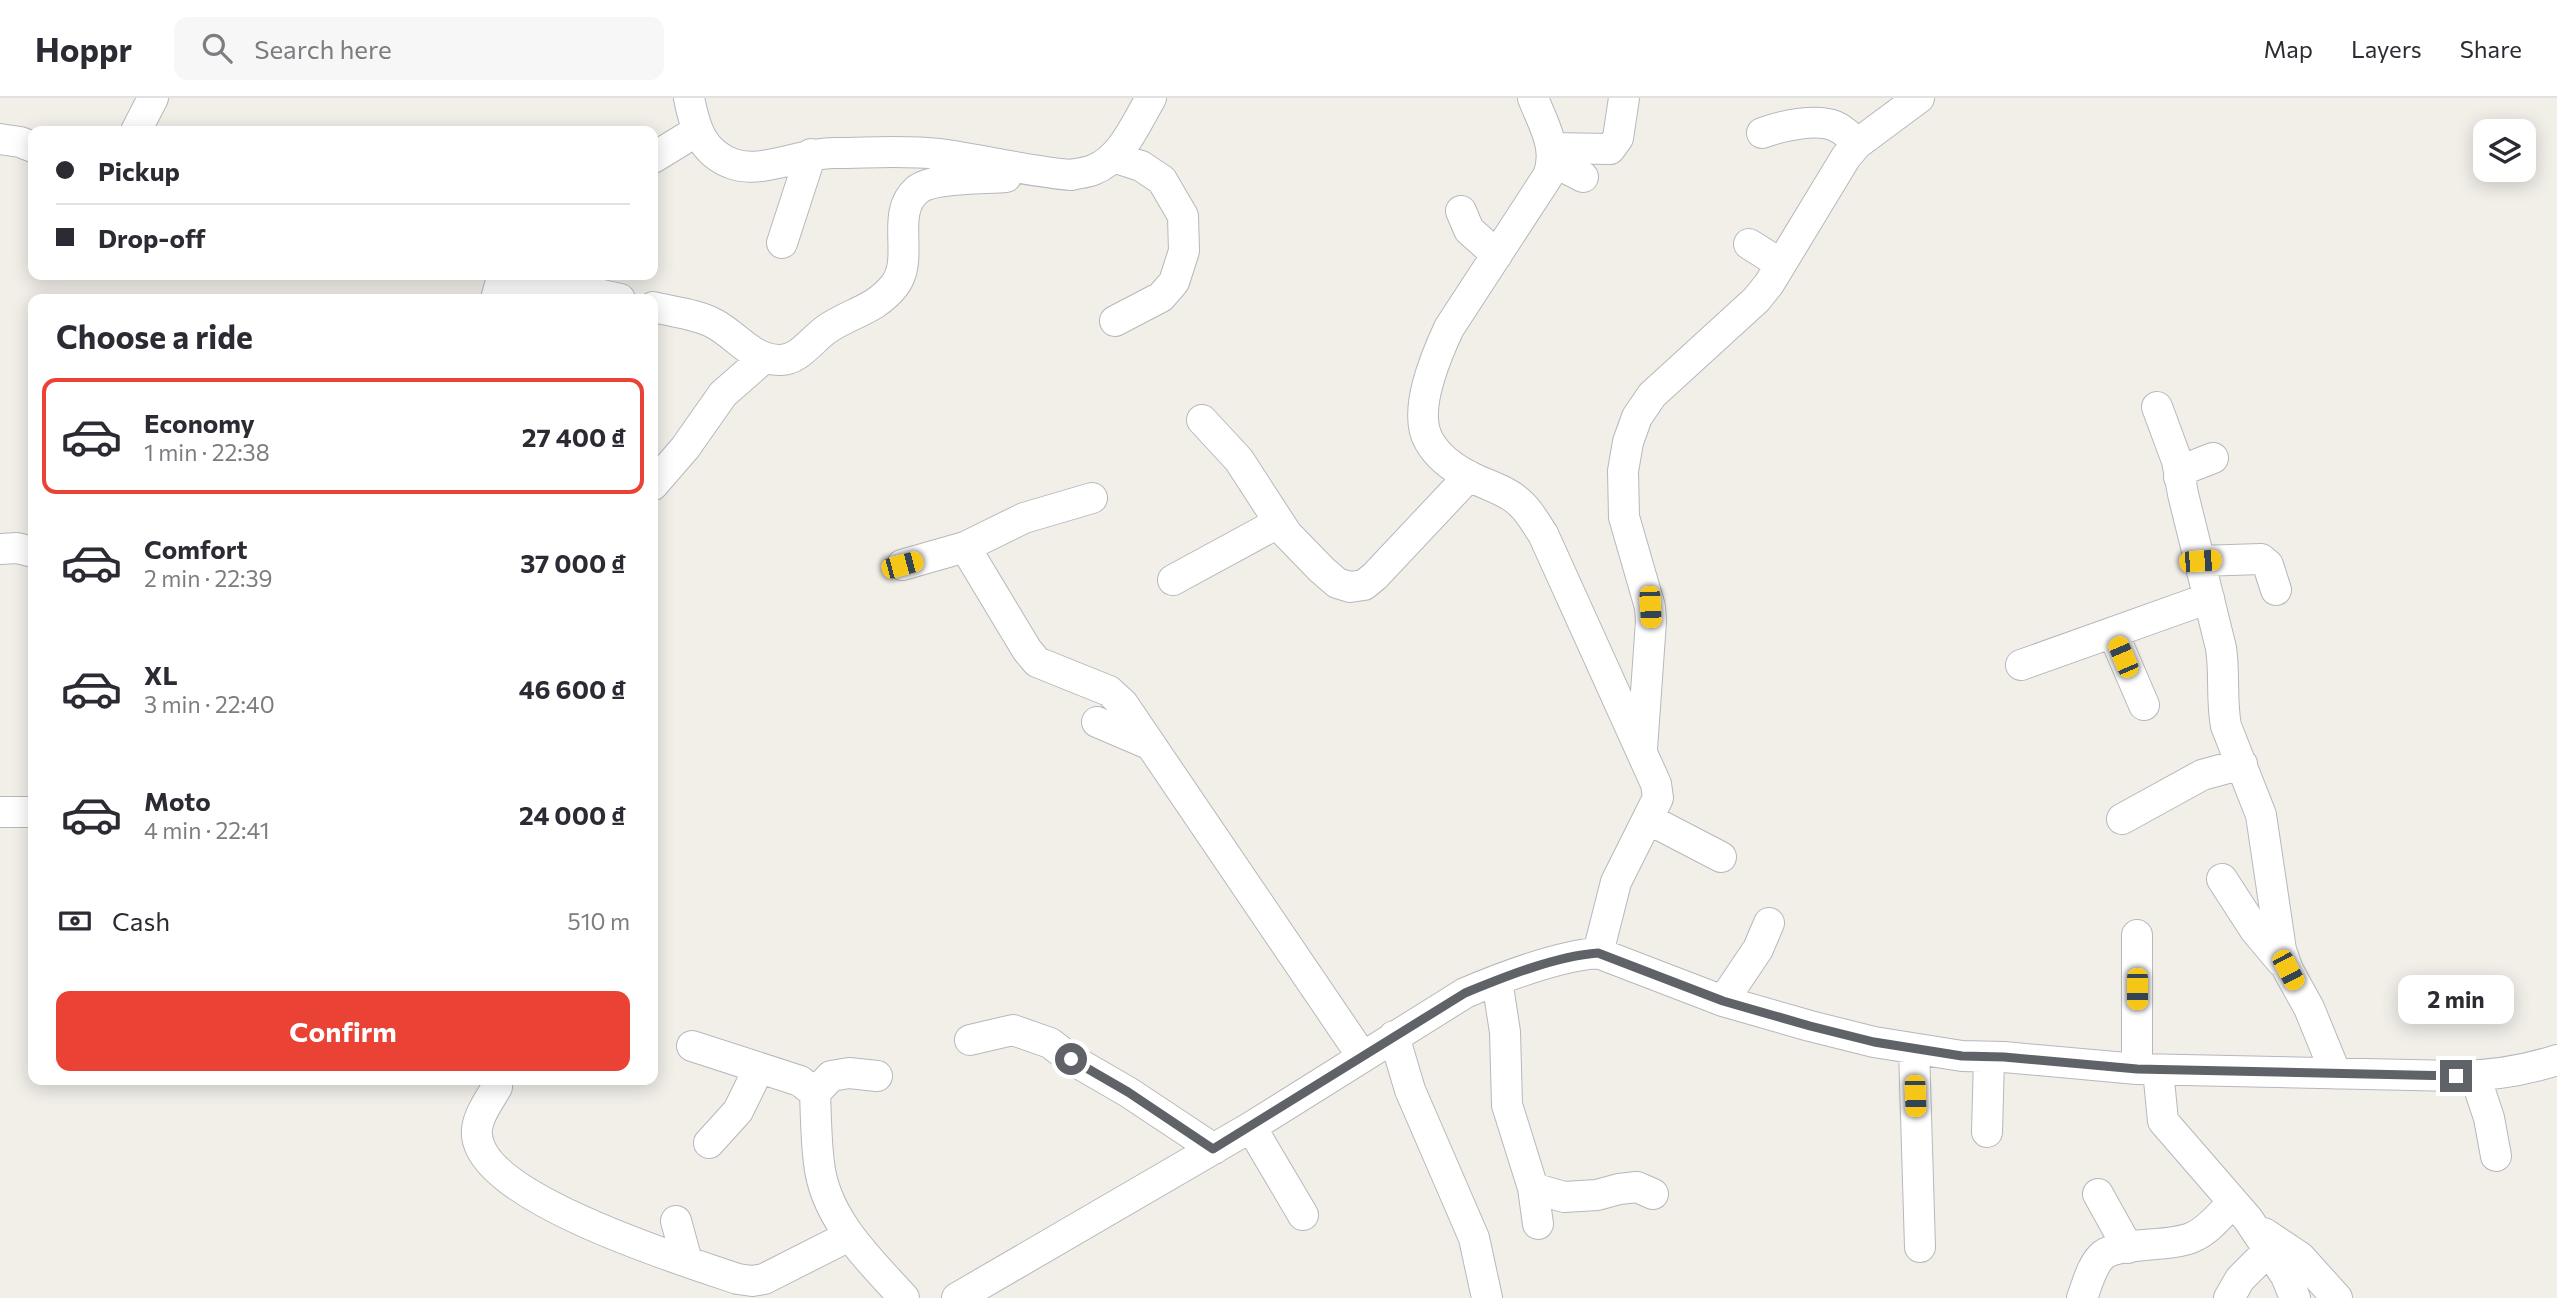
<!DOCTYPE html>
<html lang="en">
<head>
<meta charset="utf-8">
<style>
	:root { --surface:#fff; --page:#f7f7f7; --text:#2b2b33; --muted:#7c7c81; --line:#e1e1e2; --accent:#ea4335 }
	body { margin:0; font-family:Commissioner,sans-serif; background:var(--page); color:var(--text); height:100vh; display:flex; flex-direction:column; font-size:26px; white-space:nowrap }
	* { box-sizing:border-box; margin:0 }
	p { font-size:23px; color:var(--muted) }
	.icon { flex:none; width:38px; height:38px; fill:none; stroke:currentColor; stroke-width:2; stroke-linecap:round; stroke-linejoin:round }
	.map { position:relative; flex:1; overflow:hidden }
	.drawer { position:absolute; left:28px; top:196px; width:630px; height:791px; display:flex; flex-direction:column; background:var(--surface); border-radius:14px; box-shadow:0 4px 18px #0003 }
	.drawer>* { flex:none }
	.banner { position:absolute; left:28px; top:28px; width:630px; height:154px; border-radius:14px; box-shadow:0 4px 18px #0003; display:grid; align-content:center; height:154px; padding:0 28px; background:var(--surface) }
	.controls { position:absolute; left:2473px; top:21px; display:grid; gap:14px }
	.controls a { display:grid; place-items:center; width:63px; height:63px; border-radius:14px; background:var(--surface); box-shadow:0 4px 18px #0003; font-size:35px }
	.end { position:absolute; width:32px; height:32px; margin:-16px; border:9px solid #5f6368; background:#fff; box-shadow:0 0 0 4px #fff }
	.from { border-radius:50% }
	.bubble { position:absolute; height:49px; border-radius:14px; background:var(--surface); box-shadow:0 4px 18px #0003; font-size:23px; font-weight:700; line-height:49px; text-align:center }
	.car { position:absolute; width:21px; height:42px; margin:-21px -10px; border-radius:9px; box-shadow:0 0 5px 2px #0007; background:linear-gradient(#f5c518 24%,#345 0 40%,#f5c518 0 76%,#345 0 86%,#f5c518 0) }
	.banner b { display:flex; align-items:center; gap:24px; height:66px; font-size:26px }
	.banner b+b { border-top:2px solid var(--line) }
	.banner i { width:18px; height:18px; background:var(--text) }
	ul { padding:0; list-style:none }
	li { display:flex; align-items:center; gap:21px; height:116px; margin:0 14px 10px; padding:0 14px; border:4px solid transparent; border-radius:14px }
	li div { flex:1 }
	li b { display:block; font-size:26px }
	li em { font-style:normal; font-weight:700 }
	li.selected { border-color:var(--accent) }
	li>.icon { width:63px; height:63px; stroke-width:1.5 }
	h2 { padding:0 28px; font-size:32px; line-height:84px }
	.pay { display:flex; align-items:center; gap:18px; height:77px; padding:0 28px; font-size:26px }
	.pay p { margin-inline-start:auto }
	.action { display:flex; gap:14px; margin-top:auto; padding:14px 28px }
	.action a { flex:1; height:80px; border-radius:14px; background:var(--accent); color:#fff; font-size:28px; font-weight:700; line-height:80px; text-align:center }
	header { display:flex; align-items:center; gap:42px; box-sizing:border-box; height:98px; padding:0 35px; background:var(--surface); border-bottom:2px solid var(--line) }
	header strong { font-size:33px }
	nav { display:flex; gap:38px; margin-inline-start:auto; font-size:24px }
	.search { width:490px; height:63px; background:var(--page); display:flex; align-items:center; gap:18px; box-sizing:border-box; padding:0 24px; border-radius:14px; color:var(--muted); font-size:26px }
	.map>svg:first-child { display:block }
</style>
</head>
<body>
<header>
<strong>Hoppr</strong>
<div class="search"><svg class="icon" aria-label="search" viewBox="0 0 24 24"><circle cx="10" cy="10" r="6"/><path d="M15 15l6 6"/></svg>Search here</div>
<nav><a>Map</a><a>Layers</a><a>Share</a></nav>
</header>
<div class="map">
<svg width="2557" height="1200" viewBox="0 0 2557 1200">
	<rect width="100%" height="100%" fill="#f1efe8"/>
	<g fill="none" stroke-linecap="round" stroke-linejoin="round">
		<defs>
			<path id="minor" d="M689,0C695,30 702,55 733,66C761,76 802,55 833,55C868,55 904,52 939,56C983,62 1027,73 1071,77C1078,75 1086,75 1093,72C1122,61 1136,25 1151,0
				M1533,0C1543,26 1559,50 1548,78L1449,230C1436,258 1412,314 1429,343C1438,359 1453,370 1469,378C1485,387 1508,392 1521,406C1530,414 1536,426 1543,436L1656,686L1658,700L1616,784L1598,855
				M136,33L153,0
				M1762,35C1781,28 1816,20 1835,28C1844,32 1851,39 1857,46
				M0,41L20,44L33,49
				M1553,50L1610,51L1618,40L1624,0
				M1113,59L1141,68L1162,82L1183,118L1184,153L1174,184L1161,199L1115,223
				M653,60L697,33
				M1554,64L1583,79
				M1461,113L1469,132L1497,157
				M782,145L811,56
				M1749,146L1768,158L1779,169
				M496,201L501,183L530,182L553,186L620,201
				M653,209C673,214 697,216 715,226C737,238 751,261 779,262C799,263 812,241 827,231C850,215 875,212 894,188C916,161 889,116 917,92C932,79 985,81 1006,79
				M2157,309L2177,363L2183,396L2221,550C2225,576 2221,602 2226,628L2261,717L2281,852L2288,872L2309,910L2336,976
				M1202,322L1239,362L1287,436L1322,472L1337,485L1350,489L1364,487L1375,478L1469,378
				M2179,379L2190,369L2213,360
				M653,387L685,350L723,296L764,260
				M965,449L1027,552L1037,564L1109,593L1123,606L1362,958
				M0,451L17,450L33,454
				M2200,463L2261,461L2268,467L2276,492
				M902,467L965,449L1024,420L1092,400
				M1173,482L1278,425
				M2113,535L2144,607
				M2021,567L2209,500
				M1097,624L1151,647
				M1642,651L1651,523L1650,509L1624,419L1623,373L1628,344L1637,319L1652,297L1756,202L1769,186L1846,59L1857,46L1919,0
				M0,714H33
				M1648,721L1721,759
				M2122,721L2202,677L2242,666
				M2222,781L2255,832L2281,863
				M2137,837V971
				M1497,882L1505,934L1507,1007L1533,1090L1538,1126
				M1723,903L1758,851L1769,825
				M1394,938L1410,992L1474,1140L1487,1200
				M970,942L1013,932L1050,945L1071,961L1128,994L1214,1051
				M692,948L800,983L815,995
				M1914,951L1920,1149
				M2158,972L2163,1023L2248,1121L2286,1178L2295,1200
				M877,978L849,975L831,978L815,995C816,1018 816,1042 819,1065C825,1121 869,1161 904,1200
				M2475,978L2489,1020L2496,1058
				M497,989C489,1003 475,1021 477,1038C484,1101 684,1163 738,1181L752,1183L764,1181L849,1138
				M1251,1029L1303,1117
				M1987,1034L1989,960
				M709,1045L738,1013L759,970
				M1533,1090L1564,1099L1597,1097L1619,1091L1637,1089L1653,1096
				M2098,1096L2128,1150
				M676,1123L687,1163
				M2264,1135L2300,1159L2337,1200
				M957,1200L1251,1029L1465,895C1503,879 1557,858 1598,855L1723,903L1810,928L1874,944L1962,958L2004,959L2137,971L2456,978C2491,978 2523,973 2557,962
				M2082,1200C2087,1187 2092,1166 2103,1157C2121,1143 2170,1150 2193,1139C2209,1132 2221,1116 2233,1104
				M2229,1200L2240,1181L2269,1152"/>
		</defs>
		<use href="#minor" stroke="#b5b8bc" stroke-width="32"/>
		<use href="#minor" stroke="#fff" stroke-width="30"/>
	</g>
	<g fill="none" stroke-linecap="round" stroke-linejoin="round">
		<path stroke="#5f6368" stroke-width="9" d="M1071,961L1128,994L1213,1051L1465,895C1504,879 1556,858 1598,855L1723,903L1810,928L1874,944L1962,958L2004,959L2137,971L2456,978"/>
	</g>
</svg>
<div class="controls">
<a><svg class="icon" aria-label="layers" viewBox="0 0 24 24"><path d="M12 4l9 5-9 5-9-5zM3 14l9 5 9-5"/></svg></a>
</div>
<i class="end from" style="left:1071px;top:961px"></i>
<i class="end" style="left:2456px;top:978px"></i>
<div class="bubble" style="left:2398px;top:877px;width:116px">2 min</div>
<i class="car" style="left:2200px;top:463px;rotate:86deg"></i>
<i class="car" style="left:902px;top:467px;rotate:75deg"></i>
<i class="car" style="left:1650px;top:509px;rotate:177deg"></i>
<i class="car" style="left:2123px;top:559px;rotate:337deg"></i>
<i class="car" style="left:2288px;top:872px;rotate:152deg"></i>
<i class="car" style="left:2137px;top:891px;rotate:180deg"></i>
<i class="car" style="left:1915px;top:998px;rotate:178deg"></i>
<div class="banner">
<b><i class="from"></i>Pickup</b>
<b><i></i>Drop-off</b>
</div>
<section class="drawer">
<h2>Choose a ride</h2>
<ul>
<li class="selected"><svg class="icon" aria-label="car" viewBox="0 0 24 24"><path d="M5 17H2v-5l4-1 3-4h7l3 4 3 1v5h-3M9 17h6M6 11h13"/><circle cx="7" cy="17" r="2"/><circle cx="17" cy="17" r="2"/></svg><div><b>Economy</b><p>1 min · 22:38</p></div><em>27 400 ₫</em></li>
<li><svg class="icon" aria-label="car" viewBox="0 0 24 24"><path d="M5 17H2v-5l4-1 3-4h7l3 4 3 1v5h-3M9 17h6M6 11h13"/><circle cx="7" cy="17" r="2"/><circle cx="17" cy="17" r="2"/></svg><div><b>Comfort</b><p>2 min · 22:39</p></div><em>37 000 ₫</em></li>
<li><svg class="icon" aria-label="car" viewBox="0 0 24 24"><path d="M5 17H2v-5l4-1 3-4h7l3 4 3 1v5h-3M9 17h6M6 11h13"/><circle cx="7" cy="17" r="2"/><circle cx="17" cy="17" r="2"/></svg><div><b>XL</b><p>3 min · 22:40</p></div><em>46 600 ₫</em></li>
<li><svg class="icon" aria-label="car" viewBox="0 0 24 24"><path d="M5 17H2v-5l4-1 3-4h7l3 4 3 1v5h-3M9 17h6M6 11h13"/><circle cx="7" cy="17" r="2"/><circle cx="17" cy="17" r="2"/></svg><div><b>Moto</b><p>4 min · 22:41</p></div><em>24 000 ₫</em></li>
</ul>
<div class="pay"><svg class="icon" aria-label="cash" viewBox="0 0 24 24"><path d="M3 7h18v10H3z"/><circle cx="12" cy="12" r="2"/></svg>Cash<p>510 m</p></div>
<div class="action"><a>Confirm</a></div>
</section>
</div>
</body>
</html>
